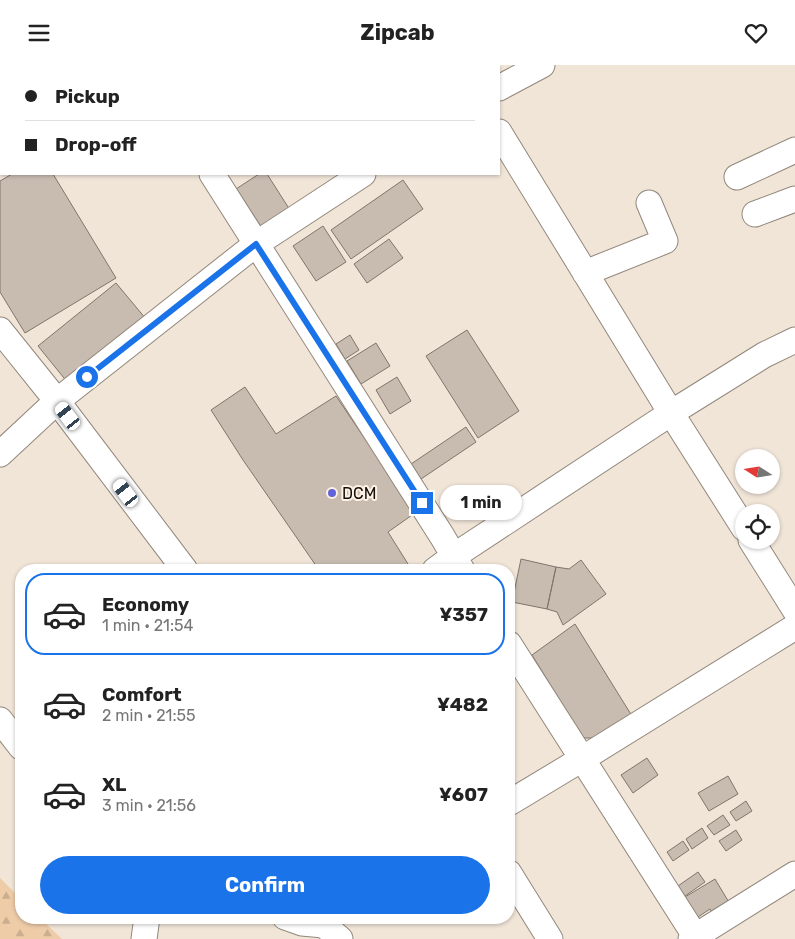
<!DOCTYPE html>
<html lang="en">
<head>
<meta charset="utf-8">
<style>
	:root { --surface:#fff; --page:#f6f6f6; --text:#222; --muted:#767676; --line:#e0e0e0; --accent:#1a73e8 }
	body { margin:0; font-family:Rubik,sans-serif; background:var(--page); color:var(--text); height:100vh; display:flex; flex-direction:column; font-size:19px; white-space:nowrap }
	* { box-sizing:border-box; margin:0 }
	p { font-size:16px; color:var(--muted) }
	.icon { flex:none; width:28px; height:28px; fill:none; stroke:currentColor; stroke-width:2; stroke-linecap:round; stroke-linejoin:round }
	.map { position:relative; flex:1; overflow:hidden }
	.panel { position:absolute; left:15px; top:499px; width:500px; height:360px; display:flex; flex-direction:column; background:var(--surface); border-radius:20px; box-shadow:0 1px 4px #0004 }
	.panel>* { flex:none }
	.banner { position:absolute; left:0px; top:0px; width:500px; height:110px; box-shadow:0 1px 4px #0004; display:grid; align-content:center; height:110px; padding:0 25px; background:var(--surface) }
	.needle { width:32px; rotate:282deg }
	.controls { position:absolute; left:735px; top:384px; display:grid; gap:10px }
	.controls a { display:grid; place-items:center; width:45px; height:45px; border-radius:50%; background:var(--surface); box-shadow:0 1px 4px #0004; font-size:25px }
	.end { position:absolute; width:22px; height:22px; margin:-11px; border:6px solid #1a73e8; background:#fff; box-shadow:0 0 0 2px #fff }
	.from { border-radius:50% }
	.bubble { position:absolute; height:35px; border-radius:18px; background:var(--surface); box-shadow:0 1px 4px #0004; font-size:16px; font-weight:700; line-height:35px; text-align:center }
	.car { position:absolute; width:15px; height:30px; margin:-15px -8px; border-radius:6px; box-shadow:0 0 4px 1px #0007; background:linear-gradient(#fff 24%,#345 0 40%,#fff 0 76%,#345 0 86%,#fff 0) }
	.banner b { display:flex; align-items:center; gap:18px; height:48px; font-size:19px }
	.banner b+b { border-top:1px solid var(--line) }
	.banner i { width:12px; height:12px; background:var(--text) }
	ul { padding:9px 0 0; list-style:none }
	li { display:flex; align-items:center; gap:15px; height:82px; margin:0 10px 8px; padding:0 15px; border:2px solid transparent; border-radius:20px }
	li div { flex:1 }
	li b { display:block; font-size:19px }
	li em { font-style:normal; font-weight:700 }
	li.selected { border-color:var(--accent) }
	li>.icon { width:45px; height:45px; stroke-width:1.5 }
	.action { display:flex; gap:10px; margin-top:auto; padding:10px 25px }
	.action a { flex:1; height:58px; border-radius:30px; background:var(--accent); color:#fff; font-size:20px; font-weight:700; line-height:58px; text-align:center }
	header { display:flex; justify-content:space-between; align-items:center; height:65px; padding:0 25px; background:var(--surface); font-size:22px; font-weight:700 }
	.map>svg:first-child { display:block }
</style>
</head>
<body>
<header><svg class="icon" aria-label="menu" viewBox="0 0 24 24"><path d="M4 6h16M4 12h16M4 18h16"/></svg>Zipcab<svg class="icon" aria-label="heart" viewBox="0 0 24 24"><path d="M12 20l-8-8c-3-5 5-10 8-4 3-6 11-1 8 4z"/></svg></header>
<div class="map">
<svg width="795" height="874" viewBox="0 0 795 874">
	<defs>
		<pattern id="forest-firs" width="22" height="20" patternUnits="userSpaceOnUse" patternTransform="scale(1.25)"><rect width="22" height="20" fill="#eecca8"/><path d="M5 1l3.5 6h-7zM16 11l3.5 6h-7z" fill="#cbae8f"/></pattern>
	</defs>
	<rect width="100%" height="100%" fill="#f1e5d8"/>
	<path fill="url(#forest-firs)" d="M0,813L21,834V852L40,853L62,874H0Z"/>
	<path fill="#c8bcb0" stroke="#80756a" d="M12,109H53L116,213L25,268L0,227V116Z
		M259,109H267L290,145L262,163L236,124Z
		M403,115L423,144L351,194L331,165Z
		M323,161L346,197L316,216L293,181Z
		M389,174L403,193L367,218L354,199Z
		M116,218L146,254L68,318L38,281Z
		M467,265L519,346L478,373L426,291Z
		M350,270L359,285L345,294L336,279Z
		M376,278L390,301L361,319L347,296Z
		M397,312L411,336L390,349L376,325Z
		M245,322L276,369L336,331L415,448L388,467L408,499L400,505H319L243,395L211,345Z
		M466,362L476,377L421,414L411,399Z
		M521,494L556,502L547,544L512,537Z
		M581,495L606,529L563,560L557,547L547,544L556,502L569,504Z
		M575,559L632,651L595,673H583L532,590Z
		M647,693L658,710L633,728L621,710Z
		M728,711L738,729L709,746L698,728Z
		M746,736L752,746L736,756L730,747Z
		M723,750L730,760L714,770L707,761Z
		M702,763L708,773L692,784L686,774Z
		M736,765L742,775L726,786L719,776Z
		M683,776L689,785L673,796L667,787Z
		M698,807L705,817L685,831L678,821Z
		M715,814L730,839L713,849L710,844L698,852L685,832Z"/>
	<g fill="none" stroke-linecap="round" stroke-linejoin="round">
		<defs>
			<path id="minor" d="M144,0V1
				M457,0L458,1
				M50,1L51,0
				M499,23L542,0
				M0,39L1,38
				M499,67L671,348L744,463
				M212,109L442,471L462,505
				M737,112L795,85
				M755,149L795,134
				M585,208L665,176L649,138
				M0,265L57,336L185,505
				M0,389L57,336L256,179L363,109
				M751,475L795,545
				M435,505L454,491L671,348L764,290L795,275
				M509,579L697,874
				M0,655L21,682
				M509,738L582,694L795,562
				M509,808L550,874
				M285,852L302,858L324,860L340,874
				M144,874L147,852
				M691,874L795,809"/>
		</defs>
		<use href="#minor" stroke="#92877b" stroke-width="27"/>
		<use href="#minor" stroke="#fff" stroke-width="25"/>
	</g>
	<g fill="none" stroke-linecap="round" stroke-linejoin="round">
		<path stroke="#1a73e8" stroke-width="6" d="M87,312L256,179L422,438"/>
	</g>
	<circle fill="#6262db" stroke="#fef2e5" stroke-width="2" cx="332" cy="428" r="5"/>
	<g text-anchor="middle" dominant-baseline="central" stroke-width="4" stroke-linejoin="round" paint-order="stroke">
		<g font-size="16" fill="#130f0b" stroke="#fef2e5" text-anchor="start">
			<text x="342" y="428">DCM</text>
		</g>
	</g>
</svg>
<div class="controls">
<a><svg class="needle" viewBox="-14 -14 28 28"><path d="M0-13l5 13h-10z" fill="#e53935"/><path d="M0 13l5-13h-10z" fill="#767676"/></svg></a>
<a><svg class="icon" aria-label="locate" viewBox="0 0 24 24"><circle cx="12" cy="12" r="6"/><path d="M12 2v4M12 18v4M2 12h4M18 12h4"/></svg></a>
</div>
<i class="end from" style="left:87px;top:312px"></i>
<i class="end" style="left:422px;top:438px"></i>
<div class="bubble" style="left:440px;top:420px;width:82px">1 min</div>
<i class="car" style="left:68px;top:351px;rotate:323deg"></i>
<i class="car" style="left:126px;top:428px;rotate:323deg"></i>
<div class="banner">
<b><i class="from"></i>Pickup</b>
<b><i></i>Drop-off</b>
</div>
<section class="panel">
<ul>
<li class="selected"><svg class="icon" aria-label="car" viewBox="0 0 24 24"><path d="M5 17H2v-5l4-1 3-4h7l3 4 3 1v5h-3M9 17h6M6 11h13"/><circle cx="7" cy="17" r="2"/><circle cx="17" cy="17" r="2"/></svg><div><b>Economy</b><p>1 min · 21:54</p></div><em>¥357</em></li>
<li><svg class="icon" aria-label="car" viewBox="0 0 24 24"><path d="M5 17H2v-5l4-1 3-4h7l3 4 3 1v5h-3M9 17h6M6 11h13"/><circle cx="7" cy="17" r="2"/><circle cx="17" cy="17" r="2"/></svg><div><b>Comfort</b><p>2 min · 21:55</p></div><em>¥482</em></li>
<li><svg class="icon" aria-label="car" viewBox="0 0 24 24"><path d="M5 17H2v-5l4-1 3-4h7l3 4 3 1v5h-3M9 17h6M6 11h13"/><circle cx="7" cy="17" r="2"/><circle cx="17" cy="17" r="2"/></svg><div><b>XL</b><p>3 min · 21:56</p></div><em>¥607</em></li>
</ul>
<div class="action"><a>Confirm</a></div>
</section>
</div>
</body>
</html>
